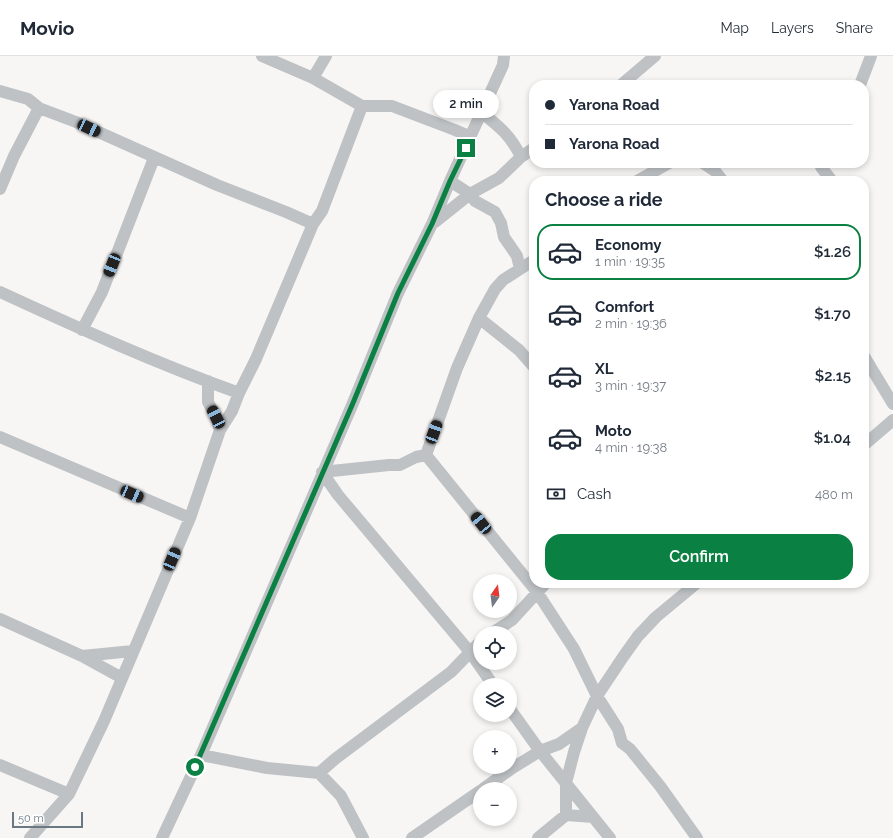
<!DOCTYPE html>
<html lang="en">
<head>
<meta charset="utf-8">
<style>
	:root { --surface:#fff; --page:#f2f2f3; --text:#1f2937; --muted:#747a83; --line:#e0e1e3; --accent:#0b8043 }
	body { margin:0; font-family:Raleway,sans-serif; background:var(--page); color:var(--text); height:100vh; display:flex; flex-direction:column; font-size:15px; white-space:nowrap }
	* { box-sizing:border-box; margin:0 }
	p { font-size:13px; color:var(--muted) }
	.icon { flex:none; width:22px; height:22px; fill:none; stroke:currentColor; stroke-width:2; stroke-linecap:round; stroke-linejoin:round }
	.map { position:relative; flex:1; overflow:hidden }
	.sheet { position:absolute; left:529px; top:120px; width:340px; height:412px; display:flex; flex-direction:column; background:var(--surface); border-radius:16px; box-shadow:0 2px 6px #0003 }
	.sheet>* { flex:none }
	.banner { position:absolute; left:529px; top:24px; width:340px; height:88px; border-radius:16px; box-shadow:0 2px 6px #0003; display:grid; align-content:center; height:88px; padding:0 16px; background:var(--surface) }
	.needle { width:26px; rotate:14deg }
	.fabs { position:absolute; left:473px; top:518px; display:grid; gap:8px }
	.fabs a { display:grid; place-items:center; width:44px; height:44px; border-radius:50%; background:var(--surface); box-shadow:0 2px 6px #0003; font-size:20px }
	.scale { position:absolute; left:12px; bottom:10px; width:71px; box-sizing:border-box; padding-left:4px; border:2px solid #697881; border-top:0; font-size:11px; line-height:14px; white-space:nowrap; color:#697881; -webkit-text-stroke:3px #fff; paint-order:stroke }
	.end { position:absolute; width:18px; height:18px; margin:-9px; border:5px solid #0b8043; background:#fff; box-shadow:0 0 0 2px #fff }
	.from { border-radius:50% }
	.bubble { position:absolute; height:28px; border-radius:14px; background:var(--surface); box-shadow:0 2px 6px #0003; font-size:13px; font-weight:600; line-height:28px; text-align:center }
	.car { position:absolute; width:12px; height:24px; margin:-12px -6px; border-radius:5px; box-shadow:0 0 3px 1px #0007; background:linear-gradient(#222 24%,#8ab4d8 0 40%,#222 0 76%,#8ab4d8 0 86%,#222 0) }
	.banner b { display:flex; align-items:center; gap:14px; height:38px; font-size:15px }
	.banner b+b { border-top:1px solid var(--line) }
	.banner i { width:10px; height:10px; background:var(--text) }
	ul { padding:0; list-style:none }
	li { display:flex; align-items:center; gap:12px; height:56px; margin:0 8px 6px; padding:0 8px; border:2px solid transparent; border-radius:16px }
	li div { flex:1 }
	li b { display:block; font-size:15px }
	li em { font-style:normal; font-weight:600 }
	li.current { border-color:var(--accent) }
	li>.icon { width:36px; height:36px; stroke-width:1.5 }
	h2 { padding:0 16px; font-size:18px; line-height:48px }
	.pay { display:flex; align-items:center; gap:10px; height:44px; padding:0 16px; font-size:15px }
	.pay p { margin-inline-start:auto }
	.cta { display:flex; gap:8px; margin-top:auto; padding:8px 16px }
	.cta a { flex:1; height:46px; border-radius:16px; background:var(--accent); color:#fff; font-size:16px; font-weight:600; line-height:46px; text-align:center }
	header { display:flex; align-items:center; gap:24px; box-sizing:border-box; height:56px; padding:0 20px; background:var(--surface); border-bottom:1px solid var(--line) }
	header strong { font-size:19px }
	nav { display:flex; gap:22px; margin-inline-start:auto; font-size:14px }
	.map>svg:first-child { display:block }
</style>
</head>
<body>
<header>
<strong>Movio</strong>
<nav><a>Map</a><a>Layers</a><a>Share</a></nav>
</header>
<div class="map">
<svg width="893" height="782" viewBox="0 0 893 782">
	<rect width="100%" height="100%" fill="#f7f6f4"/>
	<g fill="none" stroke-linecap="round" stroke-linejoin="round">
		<path stroke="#bec2c5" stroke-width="12" d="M262,0L313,22L362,50H392L455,74L471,81
			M313,22L326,0
			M621,29L655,0
			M860,29L871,0
			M0,35L28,43L39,52L76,66L217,129L286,156L313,168
			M481,56C500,71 511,80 521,101
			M703,107L715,115L723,125
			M821,107V111L832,125
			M450,125L470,138L475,145L495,156L501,167L504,181L517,200L520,213
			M637,125L669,107
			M0,133L14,100L39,52
			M435,166L470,138L499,122L521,101L534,92
			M0,236C78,272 158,308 239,337
			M479,262L519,294L534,311
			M82,274L102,236L154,102
			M864,300L893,348
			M208,325V346L216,361L220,374
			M0,381L190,462
			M864,389L893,364
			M426,399L537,536L574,593L597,640L618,673L622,687L630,693L660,730L697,782
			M426,399L416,401L400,409H389L322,416L338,439L470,596L493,629
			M426,399L457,312L479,262L495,233L503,224L534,204
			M0,563L82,600L122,622
			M492,577L512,564L546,527
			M82,600L133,595
			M510,653L540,695L610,782
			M201,699L267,712L319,717L341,740L363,782
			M0,709L69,738
			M319,717L335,703L451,616L480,586
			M483,733L511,713L540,695L559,688L582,672
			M566,759V727L574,696L582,672L597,640L623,601L638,580L656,561L697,527
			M30,782L69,738L104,665L190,462L220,374L232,355L239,337L256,303L313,168L322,155L362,50
			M162,782L201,699L353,347L398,237L432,168L450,125L503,9L504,0
			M412,782L480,735
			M538,782L566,759L593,761"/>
	</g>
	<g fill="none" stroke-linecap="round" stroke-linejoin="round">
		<path stroke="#0b8043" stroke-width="5" d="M195,711L353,347L398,237L432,168L450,125L466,92"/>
	</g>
</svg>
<div class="fabs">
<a><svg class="needle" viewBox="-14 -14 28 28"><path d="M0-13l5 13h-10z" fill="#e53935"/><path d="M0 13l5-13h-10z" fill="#747a83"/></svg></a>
<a><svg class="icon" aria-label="locate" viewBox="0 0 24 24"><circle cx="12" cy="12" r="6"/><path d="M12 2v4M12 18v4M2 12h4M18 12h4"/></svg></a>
<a><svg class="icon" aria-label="layers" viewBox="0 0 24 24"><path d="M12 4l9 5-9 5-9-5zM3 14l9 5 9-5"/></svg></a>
<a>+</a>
<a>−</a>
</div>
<div class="scale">50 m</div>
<i class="end from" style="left:195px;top:711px"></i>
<i class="end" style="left:466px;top:92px"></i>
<div class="bubble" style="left:433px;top:34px;width:66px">2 min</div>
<i class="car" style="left:89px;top:72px;rotate:115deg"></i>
<i class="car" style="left:112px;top:209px;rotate:202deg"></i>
<i class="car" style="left:216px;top:361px;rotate:333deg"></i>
<i class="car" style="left:434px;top:376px;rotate:20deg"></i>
<i class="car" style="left:132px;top:438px;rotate:113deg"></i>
<i class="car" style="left:481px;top:467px;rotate:321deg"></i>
<i class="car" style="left:172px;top:503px;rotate:23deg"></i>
<div class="banner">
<b><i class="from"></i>Yarona Road</b>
<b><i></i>Yarona Road</b>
</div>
<section class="sheet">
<h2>Choose a ride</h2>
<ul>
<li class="current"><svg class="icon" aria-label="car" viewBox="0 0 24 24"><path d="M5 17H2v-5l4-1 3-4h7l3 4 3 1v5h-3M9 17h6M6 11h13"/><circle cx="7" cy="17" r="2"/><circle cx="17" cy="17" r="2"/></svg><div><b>Economy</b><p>1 min · 19:35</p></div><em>$1.26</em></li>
<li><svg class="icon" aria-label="car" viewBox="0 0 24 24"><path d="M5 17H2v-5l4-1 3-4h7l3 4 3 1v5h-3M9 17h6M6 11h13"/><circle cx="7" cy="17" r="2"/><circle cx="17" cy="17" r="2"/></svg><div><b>Comfort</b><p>2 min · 19:36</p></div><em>$1.70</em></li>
<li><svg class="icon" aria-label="car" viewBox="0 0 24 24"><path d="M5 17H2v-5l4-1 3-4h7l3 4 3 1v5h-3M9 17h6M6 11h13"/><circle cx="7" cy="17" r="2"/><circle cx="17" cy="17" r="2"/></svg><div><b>XL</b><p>3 min · 19:37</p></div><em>$2.15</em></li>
<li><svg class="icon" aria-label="car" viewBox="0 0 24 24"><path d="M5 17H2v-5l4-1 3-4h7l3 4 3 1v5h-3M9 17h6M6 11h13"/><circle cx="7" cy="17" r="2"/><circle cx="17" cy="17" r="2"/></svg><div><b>Moto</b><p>4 min · 19:38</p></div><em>$1.04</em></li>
</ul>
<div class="pay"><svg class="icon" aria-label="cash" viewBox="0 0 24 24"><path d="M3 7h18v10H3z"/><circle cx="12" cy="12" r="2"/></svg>Cash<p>480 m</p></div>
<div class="cta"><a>Confirm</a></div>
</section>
</div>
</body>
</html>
